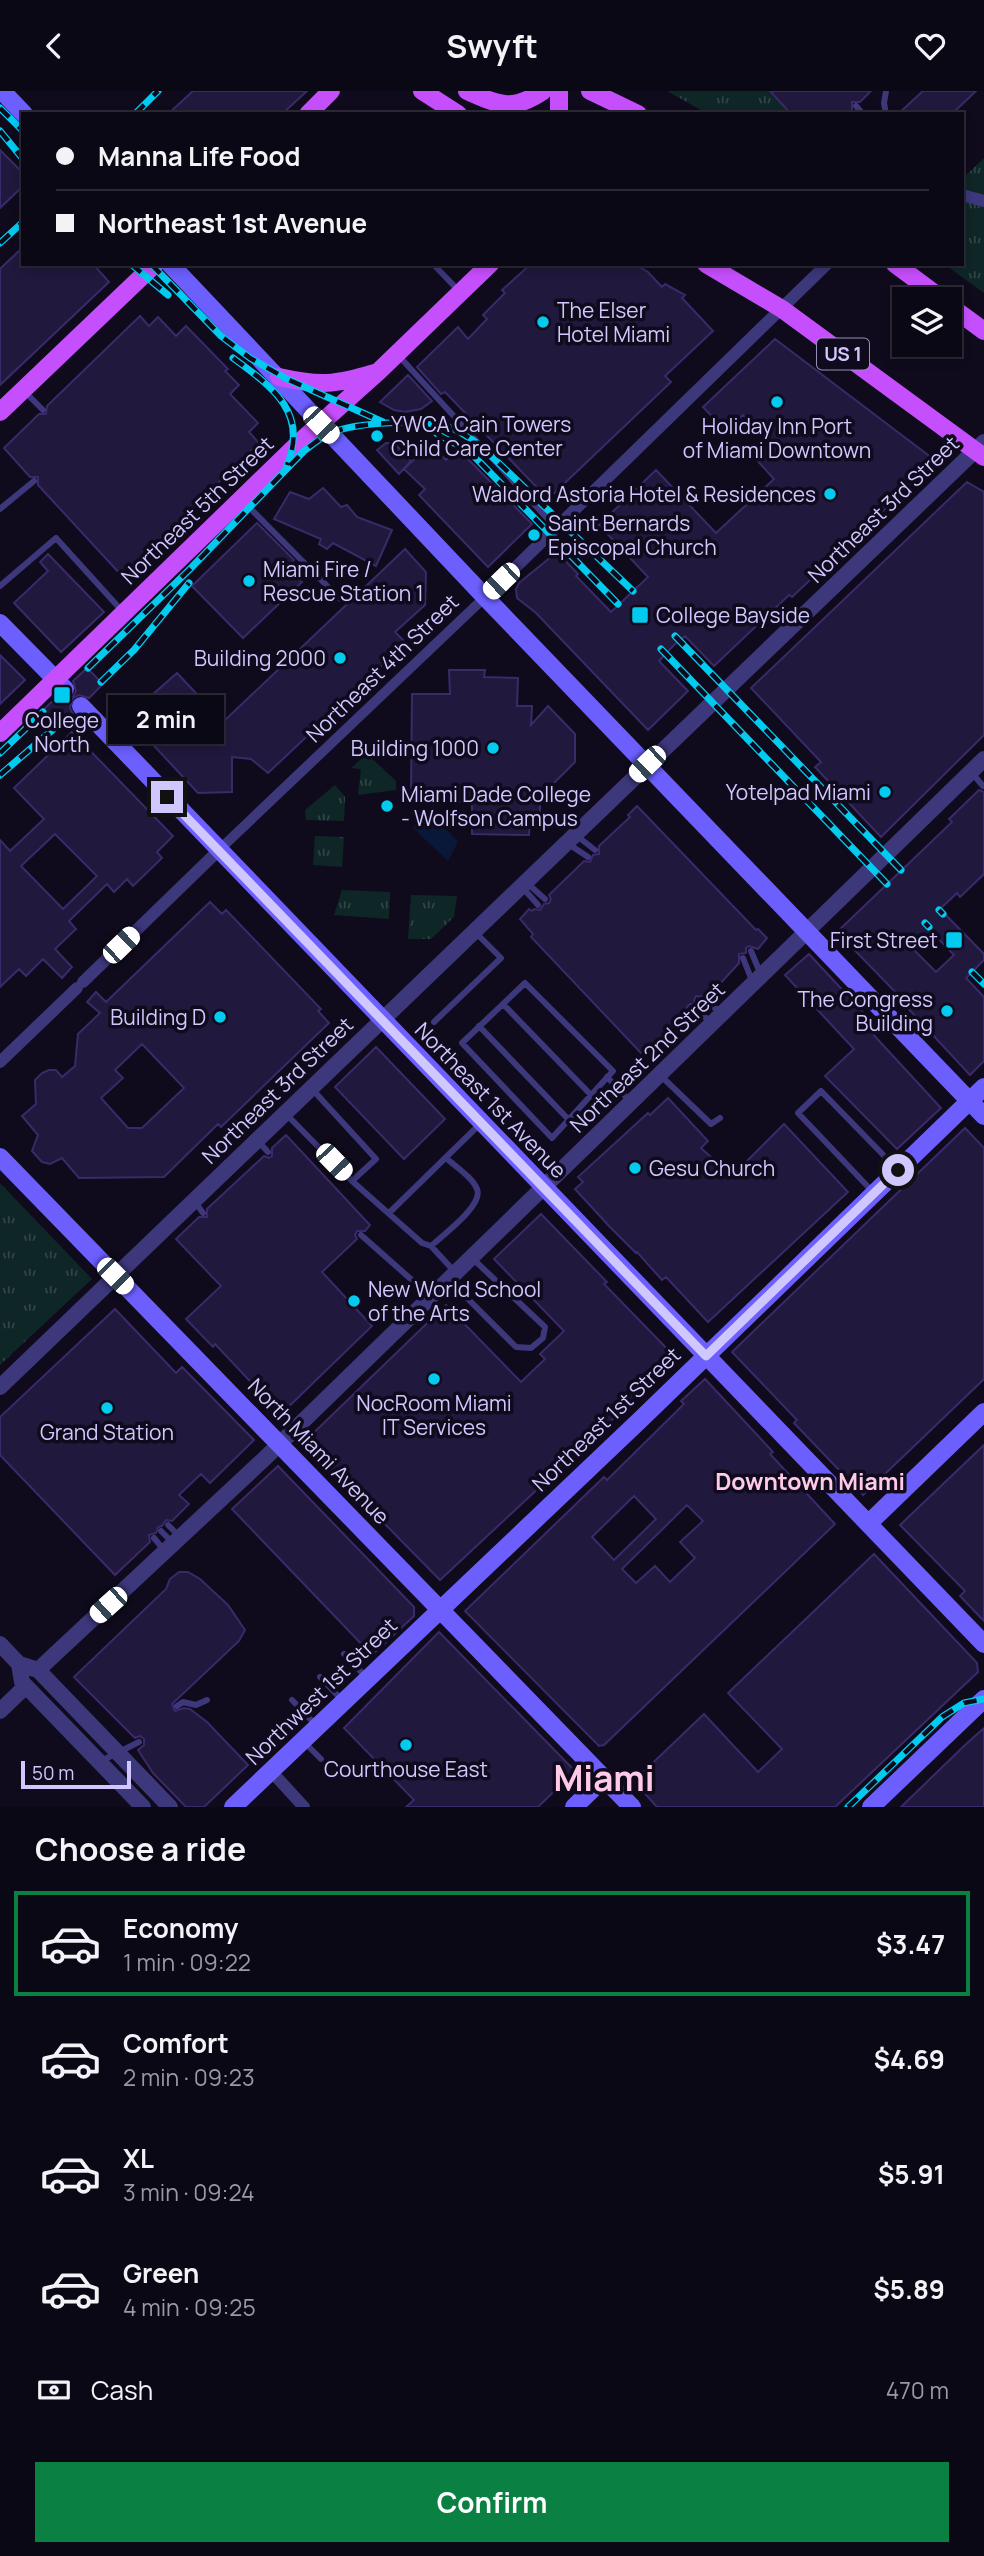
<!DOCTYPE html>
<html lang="en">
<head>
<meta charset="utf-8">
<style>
	:root { --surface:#0b0815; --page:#14111e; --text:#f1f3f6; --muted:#9a9aa0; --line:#2b2934; --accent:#0b8043 }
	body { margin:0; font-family:Manrope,sans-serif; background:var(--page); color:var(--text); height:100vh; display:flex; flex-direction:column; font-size:26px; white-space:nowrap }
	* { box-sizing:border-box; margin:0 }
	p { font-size:23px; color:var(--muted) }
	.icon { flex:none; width:38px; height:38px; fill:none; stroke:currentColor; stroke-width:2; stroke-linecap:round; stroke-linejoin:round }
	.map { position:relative; height:1716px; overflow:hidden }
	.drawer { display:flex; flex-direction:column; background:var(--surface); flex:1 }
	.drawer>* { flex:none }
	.hud { position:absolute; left:21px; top:21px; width:943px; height:154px; border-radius:0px; box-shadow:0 4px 10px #0003,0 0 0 2px var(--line); display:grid; align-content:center; height:154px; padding:0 35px; background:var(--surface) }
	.fabs { position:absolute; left:892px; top:196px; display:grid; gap:14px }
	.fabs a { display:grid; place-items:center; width:70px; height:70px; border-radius:0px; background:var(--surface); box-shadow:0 4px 10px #0003,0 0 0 2px var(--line); font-size:35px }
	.scale { position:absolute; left:21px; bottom:18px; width:110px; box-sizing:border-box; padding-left:7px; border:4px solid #d0c7ff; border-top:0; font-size:19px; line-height:24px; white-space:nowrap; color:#d0c7ff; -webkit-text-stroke:5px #0f0b1c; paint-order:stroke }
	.end { position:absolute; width:32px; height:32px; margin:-16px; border:9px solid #d0c7ff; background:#111; box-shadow:0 0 0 4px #111 }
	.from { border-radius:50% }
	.bubble { position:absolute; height:49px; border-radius:0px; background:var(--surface); box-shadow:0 4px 10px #0003,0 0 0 2px var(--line); font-size:23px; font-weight:700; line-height:49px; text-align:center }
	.car { position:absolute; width:21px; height:42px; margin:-21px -10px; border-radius:9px; box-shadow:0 0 5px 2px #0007; background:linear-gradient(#fff 24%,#345 0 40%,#fff 0 76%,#345 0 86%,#fff 0) }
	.hud b { display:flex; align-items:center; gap:24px; height:66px; font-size:26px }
	.hud b+b { border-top:2px solid var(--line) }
	.hud i { width:18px; height:18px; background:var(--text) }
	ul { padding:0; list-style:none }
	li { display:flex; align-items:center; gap:21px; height:105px; margin:0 14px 10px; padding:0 21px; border:4px solid transparent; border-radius:0px }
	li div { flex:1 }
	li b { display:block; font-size:26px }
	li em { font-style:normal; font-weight:700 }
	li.on { border-color:var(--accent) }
	li>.icon { width:63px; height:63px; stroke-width:1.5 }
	h2 { padding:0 35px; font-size:32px; line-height:84px }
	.pay { display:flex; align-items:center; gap:18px; height:77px; padding:0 35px; font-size:26px }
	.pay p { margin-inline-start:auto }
	.cta { display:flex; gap:14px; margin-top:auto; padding:14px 35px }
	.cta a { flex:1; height:80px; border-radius:0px; background:var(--accent); color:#fff; font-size:28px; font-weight:700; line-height:80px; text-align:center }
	header { display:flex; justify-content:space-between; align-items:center; height:91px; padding:0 35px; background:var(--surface); font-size:32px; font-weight:700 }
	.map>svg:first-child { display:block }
</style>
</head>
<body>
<header><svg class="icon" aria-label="back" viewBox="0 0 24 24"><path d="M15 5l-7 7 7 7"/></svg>Swyft<svg class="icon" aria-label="heart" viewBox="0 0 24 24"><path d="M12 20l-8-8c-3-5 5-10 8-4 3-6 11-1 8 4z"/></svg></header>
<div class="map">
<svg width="984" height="1716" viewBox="0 0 984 1716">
	<defs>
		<pattern id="grass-tufts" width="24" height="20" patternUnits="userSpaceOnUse" patternTransform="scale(1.75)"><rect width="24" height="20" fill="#0f2626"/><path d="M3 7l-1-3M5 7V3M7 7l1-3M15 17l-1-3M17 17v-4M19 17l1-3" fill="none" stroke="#314447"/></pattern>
	</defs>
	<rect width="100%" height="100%" fill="#0f0b1c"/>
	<path fill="url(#grass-tufts)" d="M667,0H770L791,23H708Z
		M984,67V202L944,173H962L963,87Z
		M367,663L396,690V699L358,704L361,678L351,677Z
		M335,694L345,706L344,730L306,729L305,719Z
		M315,745L344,746L342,776L313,774Z
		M342,799L390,801L389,828L334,824Z
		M411,804L457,805L454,826L431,848H408Z
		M0,1092L92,1188L0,1274Z"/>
	<path fill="#091738" d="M435,726L458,751L448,770L412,736Z"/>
	<path fill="#21183d" stroke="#3a2a69" stroke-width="2" fill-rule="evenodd" d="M193,0H307L282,23H168Z
		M770,0H871L860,11H852V19L848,23H791Z
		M923,0H976L952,23H898Z
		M0,59L23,82V95L0,117Z
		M23,156V173H93L109,191L0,294V178Z
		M531,173H634L648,181L662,196L665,193L685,204L682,207L713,240L665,285L671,291L548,408L445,301L441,303L417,276L458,236L468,248L487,228L483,224L505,202L502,199Z
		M140,225L149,235L158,226L176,245L186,235L228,278L225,280L239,294L230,303L258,332L249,341L259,352L122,485L38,394V386H30L4,357L39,323H46L47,315Z
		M775,248L936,370L792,506L789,504L714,575L685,545L674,554L659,570L688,600L648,639L536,522L517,507L516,498L519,492L557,461L578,483L576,485L611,521L648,486L599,434L656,379L716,442L774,388L756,368L771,354L743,324L726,340L703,316Z
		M408,284L432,310L421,318L405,321L394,319L380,311Z
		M386,352H394L411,370L399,383L377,359Z
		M430,353L446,369L454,361L460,364L462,362L532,433L488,476L419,404L425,398L404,378Z
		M967,391L984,401V644L881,746L815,676L821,671L751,597Z
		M323,397L341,416L347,414L357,426L392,439L376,475L333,452L327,458L319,453L321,448L274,428L290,401L309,408Z
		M257,432L294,469L291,472L305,484L299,489L302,491L243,547L192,495Z
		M405,458L426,481L425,514L395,541L406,552L268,682L251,668L232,666V701L198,702L143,643V612L177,582L223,631Z
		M48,463L104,521L61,561L14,512L48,480L40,471Z
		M0,564L25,589L0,613Z
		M87,577L103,593L89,607L79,604L73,607L70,617L73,623L59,637L42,620L57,606L63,609L72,607L76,600L73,590Z
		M449,579H485L484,586L518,587L517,615H532L531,634L548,615L575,643V671L540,706V727L530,728L529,744L472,743V711H443L442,702L411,700L412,603H450Z
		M72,641L173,745L157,761L162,767L133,795L127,788L114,801L107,793L69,830L76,838L55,858L72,876L62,887L43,868L26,885L19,878L0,896V749L10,760L44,728L14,697ZM55,743L97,785L63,818L21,775Z
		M979,699L984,701V783L960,806L957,802L940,818L984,863V869L966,887L984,906V970L970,984L903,912L905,911L837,841L952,731L949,728ZM931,840L954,864L936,881L913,858Z
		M637,715L756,839L758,838L767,847L758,858L749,855L746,857V862L739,863V872L708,906L696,905L694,909L696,913H690L687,916L690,924L680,934L676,932L647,965L643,960L641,962L531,846L533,843L520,828L529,818L532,820L534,818L540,819L544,813L549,812L551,808L549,804L584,770L590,771L593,764L599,763V755L630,726L628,724Z
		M210,811L222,823L226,819L321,918L318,920L329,932L221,1036L218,1033L164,1086L79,1087L62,1067L50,1073L42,1071L32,1060L38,1044L22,1025L36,1013L35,989L42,982L49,979H56L62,986L75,975L78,943L100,922L87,911L96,901L106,911ZM142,953L184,997L142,1037H128L101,1007L123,987L115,979Z
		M809,863L876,935L870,940L941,1017L897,1058L825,985L854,958L785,884Z
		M376,956L445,1028L404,1068L335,996Z
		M668,1007L708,1050L701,1057L732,1085L784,1033L848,1101L708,1231L666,1186L662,1189L637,1161L636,1162L609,1135L575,1098L583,1091L578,1086L648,1022L650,1024Z
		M965,1037L984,1057V1288L863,1404L794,1332L797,1329L732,1261Z
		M286,1044L370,1134L365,1140H357L355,1144L357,1148L322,1181L372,1235L281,1323L215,1253L213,1256L186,1228L221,1195L176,1148L199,1126H207V1118L264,1065L269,1067L272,1065V1057Z
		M541,1123L607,1191L604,1193L677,1268L440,1489L374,1422L372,1424L302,1353L446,1214L521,1291L545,1268L540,1263L564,1240L494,1168Z
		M115,1218L176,1282L182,1276L254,1349L210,1392L201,1383L179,1404L189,1413L172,1430L166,1429L162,1435L158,1436L156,1442L149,1444L150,1451L115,1484L0,1364V1326Z
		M705,1288L773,1361L770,1363L835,1433L604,1654L599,1655L465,1520L604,1386L607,1389L684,1313L681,1310ZM634,1405L656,1428L614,1469L592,1446ZM687,1414L703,1430L680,1451L695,1467L670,1491L655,1475L636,1492L622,1478Z
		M984,1354V1530L960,1505L965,1500L900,1434Z
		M278,1375L414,1516V1525L372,1564L232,1418Z
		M874,1463L977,1572L978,1581L835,1716H657L637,1694L638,1686L704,1623L758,1681L782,1658L728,1602Z
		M179,1481H188L200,1488L228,1514L245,1539L239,1550L172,1613L175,1620L184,1617L190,1618L207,1631L248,1674L204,1716H186L153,1682L138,1659L144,1654V1648L140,1645L135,1647L74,1586L166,1498L170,1488Z
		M439,1541L575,1680L538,1716H406L414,1709L344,1637Z
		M984,1637V1716H901L965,1654Z"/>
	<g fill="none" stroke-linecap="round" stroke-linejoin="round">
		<path stroke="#3d377b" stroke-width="6" d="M886,0L884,12L886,23
			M856,15L863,23
			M433,173L459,200
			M398,264L556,437
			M25,301L43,319
			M242,409L340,508
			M0,418L34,390
			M0,495L56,447L123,521
			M972,682L983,695
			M577,745L595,759
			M567,752L588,766
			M528,793L545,808
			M523,797L538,814
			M751,860L761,884
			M743,867L753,892
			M525,892L613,980L552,1047L462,952Z
			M700,909L723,921
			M503,913L592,1005
			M692,918L711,930
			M434,931L501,867L475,841
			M479,935L569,1029
			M660,984L711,1033L720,1027
			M607,986L630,1010
			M312,998L376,1068L352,1090
			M286,1023L352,1090L422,1152L431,1155C443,1144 484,1114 477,1098C472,1086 456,1076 446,1067
			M258,1050L268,1061
			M873,1101L798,1022L821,1000L896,1077
			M195,1111L203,1122
			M389,1122L480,1033
			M361,1144L430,1205
			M431,1155L454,1180
			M450,1190L516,1256L531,1257L543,1247L545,1236L473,1168
			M168,1434L179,1445
			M161,1440L172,1451
			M154,1447L164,1459
			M344,1563L367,1587
			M320,1586L342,1609
			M292,1609L316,1634
			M177,1615L183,1611L196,1614L207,1609
			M304,1651L321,1668
			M101,1670L139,1651"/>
		<path stroke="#3d377b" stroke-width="10" d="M219,759L485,506"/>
		<path stroke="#3d377b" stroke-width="12" d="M962,104L984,110
			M485,506L827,173
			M83,891L219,759
			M0,971L77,897
			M271,1680L304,1716"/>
		<path stroke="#3d377b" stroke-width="16" d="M0,1296L984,351
			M0,1553L19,1573L38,1579L170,1716
			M19,1573L22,1591L143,1716
			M38,1579L264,1368L984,668
			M0,1620L26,1595"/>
		<path stroke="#6c5ffe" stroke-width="18" d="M2,0L24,23
			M170,173L485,506L984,1025
			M0,532L65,598
			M81,615L984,1553
			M0,1066L632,1716
			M869,1432L984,1321
			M233,1716L639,1330L984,996
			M574,1716L604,1687
			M871,1716L984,1608"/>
		<path stroke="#c64ffd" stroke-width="18" d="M422,0L458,23
			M467,0C499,14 512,21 543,0
			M559,0V23
			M590,0L638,23
			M308,23L331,0
			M706,173L782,218L984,366
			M895,173L942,208
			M950,215L984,240
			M279,286C319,295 335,294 374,282
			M0,321L155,173
			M0,642L302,349L379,280L490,173"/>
		<defs>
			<path id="rail" d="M0,17L23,40
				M135,23L158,0
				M0,40L23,68
				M0,152L23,131
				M131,173L168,204
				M151,173L221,245L250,267L287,288L383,331
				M233,267C271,295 309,321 287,374
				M437,343L469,360L618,513
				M675,545L901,779
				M661,558L887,793
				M88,577L189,479L304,360C313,353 321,346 331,342C356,331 423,328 449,336C463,341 474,350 485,359L633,500
				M101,591L134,559L189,492
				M0,662L43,621
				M0,684L57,635
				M939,819L943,823
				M925,832L929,836
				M972,881L984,893
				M848,1716L942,1626L964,1612L984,1608"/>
		</defs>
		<use href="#rail" stroke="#02cbef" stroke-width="7"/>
		<use href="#rail" stroke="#0f0b1c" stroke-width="4.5" stroke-dasharray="13" stroke-linecap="butt"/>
	</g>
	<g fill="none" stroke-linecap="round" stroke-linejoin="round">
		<path stroke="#d0c7ff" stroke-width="9" d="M167,706L706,1265L898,1079"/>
	</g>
	<g fill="#02cbef" stroke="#0f0b1c" stroke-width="2.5">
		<circle cx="543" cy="231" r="7"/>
		<circle cx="777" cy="311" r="7"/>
		<circle cx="377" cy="345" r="7"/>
		<circle cx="830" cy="403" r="7"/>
		<circle cx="534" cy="444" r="7"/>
		<circle cx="249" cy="490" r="7"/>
		<rect x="631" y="515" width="18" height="18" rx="3.5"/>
		<circle cx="340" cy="567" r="7"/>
		<rect x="53" y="595" width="18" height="18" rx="3.5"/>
		<circle cx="493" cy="657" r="7"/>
		<circle cx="885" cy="701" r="7"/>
		<circle cx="387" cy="715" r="7"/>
		<rect x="945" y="840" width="18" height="18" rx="3.5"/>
		<circle cx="947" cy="920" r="7"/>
		<circle cx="220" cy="926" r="7"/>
		<circle cx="635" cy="1077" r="7"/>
		<circle cx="354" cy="1210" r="7"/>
		<circle cx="434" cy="1288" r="7"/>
		<circle cx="107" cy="1317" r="7"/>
		<circle cx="406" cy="1654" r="7"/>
	</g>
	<g text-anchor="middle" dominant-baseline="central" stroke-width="7" stroke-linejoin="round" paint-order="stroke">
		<rect fill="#0f0b1c" stroke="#968fbb" stroke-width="2" x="817" y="247.5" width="52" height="31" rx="5"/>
		<g font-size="19" font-weight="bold" fill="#d0c7ff">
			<text x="843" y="263">US 1</text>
		</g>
		<g font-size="21" fill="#d0c7ff" stroke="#0f0b1c" text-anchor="start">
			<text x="557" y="219">The Elser<tspan x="557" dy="24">Hotel Miami</tspan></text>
			<text x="391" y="333">YWCA Cain Towers<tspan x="391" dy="24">Child Care Center</tspan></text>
			<text x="777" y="335" text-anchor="middle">Holiday Inn Port<tspan x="777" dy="24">of Miami Downtown</tspan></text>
			<text x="816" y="403" text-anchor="end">Waldord Astoria Hotel &amp; Residences</text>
			<text x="548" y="432">Saint Bernards<tspan x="548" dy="24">Episcopal Church</tspan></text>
			<text x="263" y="478">Miami Fire /<tspan x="263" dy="24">Rescue Station 1</tspan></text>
			<text x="656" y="524">College Bayside</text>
			<text x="326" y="567" text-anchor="end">Building 2000</text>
			<text x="62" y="629" text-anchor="middle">College<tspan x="62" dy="24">North</tspan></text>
			<text x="479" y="657" text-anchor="end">Building 1000</text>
			<text x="871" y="701" text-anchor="end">Yotelpad Miami</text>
			<text x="401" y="703">Miami Dade College<tspan x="401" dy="24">- Wolfson Campus</tspan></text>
			<text x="938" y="849" text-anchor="end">First Street</text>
			<text x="933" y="908" text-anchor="end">The Congress<tspan x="933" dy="24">Building</tspan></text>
			<text x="206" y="926" text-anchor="end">Building D</text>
			<text x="649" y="1077">Gesu Church</text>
			<text x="368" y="1198">New World School<tspan x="368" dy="24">of the Arts</tspan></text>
			<text x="434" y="1312" text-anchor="middle">NocRoom Miami<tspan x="434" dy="24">IT Services</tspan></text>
			<text x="107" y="1341" text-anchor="middle">Grand Station</text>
			<text x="406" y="1678" text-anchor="middle">Courthouse East</text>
		</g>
		<g font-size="21" fill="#d0c7ff" stroke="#0f0b1c">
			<text transform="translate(883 418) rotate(-44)">Northeast 3rd Street</text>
			<text transform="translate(197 419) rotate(-44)">Northeast 5th Street</text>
			<text transform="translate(382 577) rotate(-44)">Northeast 4th Street</text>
			<text transform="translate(647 966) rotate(-44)">Northeast 2nd Street</text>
			<text transform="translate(277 999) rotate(-44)">Northeast 3rd Street</text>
			<text transform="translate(491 1009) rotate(46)">Northeast 1st Avenue</text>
			<text transform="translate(606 1328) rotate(-44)">Northeast 1st Street</text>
			<text transform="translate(319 1360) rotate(46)">North Miami Avenue</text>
			<text transform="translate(321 1600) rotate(-44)">Northwest 1st Street</text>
		</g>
		<g font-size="23" font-weight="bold" fill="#ffc9e8" stroke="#0f0b1c">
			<text x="810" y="1390">Downtown Miami</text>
		</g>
		<g font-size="35" font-weight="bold" fill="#ffc9e8" stroke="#0f0b1c">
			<text x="604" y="1687">Miami</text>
		</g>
	</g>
</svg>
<div class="fabs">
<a><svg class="icon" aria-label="layers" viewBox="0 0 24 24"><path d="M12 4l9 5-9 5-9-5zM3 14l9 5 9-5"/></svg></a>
</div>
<div class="scale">50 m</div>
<i class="end from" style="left:898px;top:1079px"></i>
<i class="end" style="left:167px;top:706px"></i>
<div class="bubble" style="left:108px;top:604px;width:116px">2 min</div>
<i class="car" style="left:321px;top:334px;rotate:136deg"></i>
<i class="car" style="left:501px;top:490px;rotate:226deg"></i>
<i class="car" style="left:647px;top:673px;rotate:226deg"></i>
<i class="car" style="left:121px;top:854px;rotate:46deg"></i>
<i class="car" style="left:334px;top:1071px;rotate:136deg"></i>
<i class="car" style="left:115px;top:1185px;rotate:135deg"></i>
<i class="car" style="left:108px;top:1514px;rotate:228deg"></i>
<div class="hud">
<b><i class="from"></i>Manna Life Food</b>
<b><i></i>Northeast 1st Avenue</b>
</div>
</div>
<section class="drawer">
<h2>Choose a ride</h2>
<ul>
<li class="on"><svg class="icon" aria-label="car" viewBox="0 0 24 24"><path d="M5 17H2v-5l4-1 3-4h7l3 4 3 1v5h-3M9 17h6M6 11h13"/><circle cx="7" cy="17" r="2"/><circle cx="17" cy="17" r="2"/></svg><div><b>Economy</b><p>1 min · 09:22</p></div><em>$3.47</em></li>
<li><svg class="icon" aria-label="car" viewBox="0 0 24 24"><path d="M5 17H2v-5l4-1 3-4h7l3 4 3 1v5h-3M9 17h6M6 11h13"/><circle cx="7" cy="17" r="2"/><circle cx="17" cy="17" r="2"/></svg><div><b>Comfort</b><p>2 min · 09:23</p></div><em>$4.69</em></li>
<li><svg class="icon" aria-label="car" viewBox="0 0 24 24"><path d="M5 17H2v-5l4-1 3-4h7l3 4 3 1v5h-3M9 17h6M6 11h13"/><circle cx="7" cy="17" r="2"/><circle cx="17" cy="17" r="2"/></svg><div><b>XL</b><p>3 min · 09:24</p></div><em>$5.91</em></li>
<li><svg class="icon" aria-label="car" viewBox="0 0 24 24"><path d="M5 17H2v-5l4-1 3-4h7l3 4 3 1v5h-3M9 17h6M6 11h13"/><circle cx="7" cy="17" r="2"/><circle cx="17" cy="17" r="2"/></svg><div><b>Green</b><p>4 min · 09:25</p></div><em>$5.89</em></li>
</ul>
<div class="pay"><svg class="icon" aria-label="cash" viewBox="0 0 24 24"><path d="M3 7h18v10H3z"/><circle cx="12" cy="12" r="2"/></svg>Cash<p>470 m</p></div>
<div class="cta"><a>Confirm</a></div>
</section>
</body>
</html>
